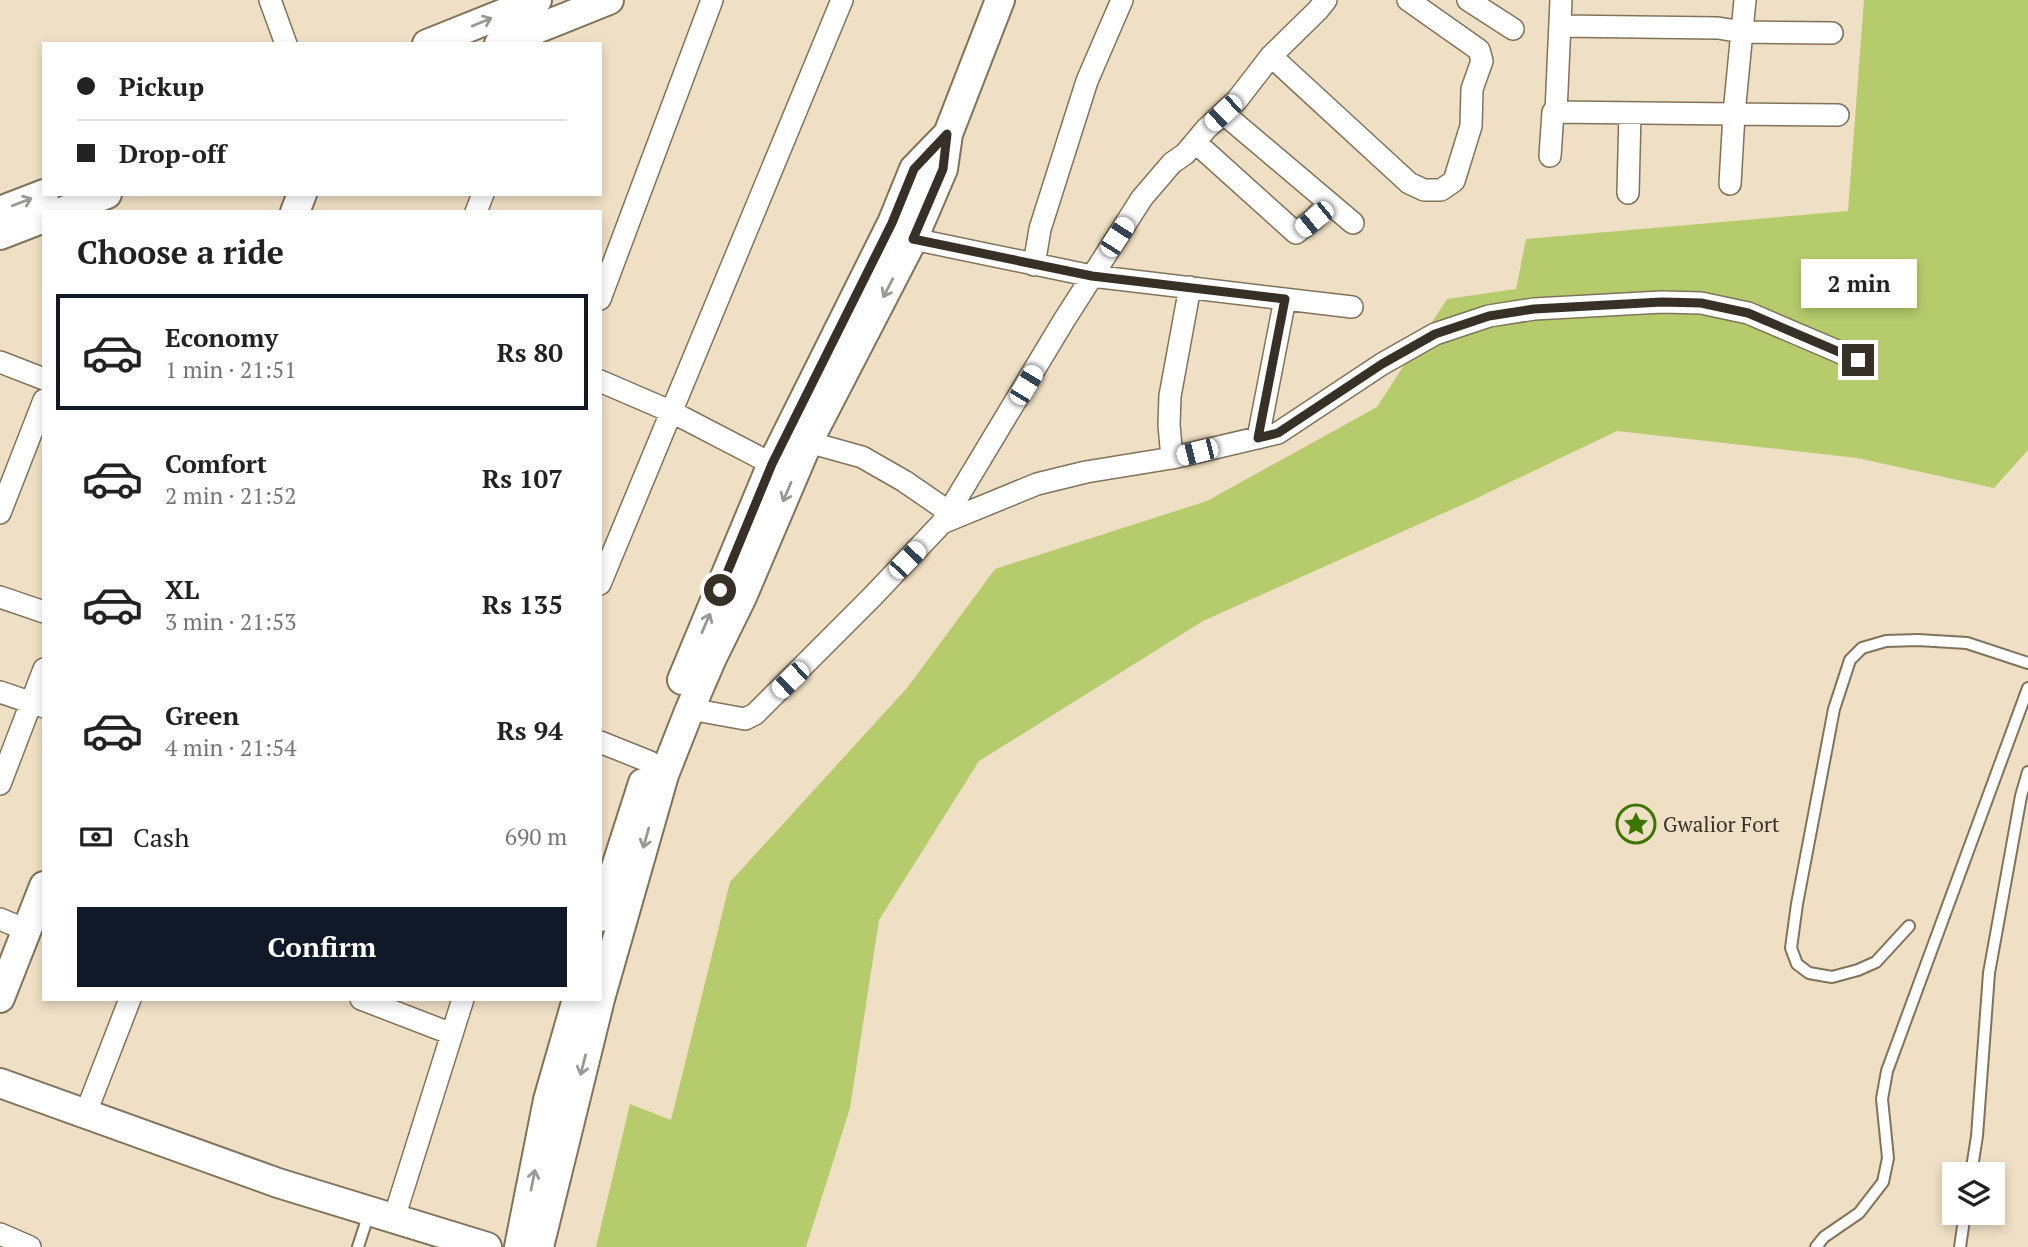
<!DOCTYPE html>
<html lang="en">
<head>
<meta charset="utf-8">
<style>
	:root { --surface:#fff; --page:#f6f6f6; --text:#222; --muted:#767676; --line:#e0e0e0; --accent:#111827 }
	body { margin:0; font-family:"PT Serif",serif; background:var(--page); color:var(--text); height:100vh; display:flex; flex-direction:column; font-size:26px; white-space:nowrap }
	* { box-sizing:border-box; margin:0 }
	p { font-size:23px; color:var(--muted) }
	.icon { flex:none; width:38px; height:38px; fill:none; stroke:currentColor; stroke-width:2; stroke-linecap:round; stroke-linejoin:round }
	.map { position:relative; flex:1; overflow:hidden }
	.side { position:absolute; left:42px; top:210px; width:560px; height:791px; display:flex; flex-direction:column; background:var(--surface); border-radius:0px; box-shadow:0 4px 10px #0003 }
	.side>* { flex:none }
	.banner { position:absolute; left:42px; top:42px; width:560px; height:154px; border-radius:0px; box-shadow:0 4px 10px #0003; display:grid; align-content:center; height:154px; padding:0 35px; background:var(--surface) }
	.tools { position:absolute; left:1942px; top:1162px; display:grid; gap:14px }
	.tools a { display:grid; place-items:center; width:63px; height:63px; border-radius:0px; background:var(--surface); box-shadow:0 4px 10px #0003; font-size:35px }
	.end { position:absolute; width:32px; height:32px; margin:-16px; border:9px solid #363026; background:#fff; box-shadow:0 0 0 4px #fff }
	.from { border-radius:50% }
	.bubble { position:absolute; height:49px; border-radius:0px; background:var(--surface); box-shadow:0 4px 10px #0003; font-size:23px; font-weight:700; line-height:49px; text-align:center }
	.car { position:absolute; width:21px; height:42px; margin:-21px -10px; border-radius:9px; box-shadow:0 0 5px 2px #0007; background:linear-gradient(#fff 24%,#345 0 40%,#fff 0 76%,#345 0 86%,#fff 0) }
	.banner b { display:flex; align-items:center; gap:24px; height:66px; font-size:26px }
	.banner b+b { border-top:2px solid var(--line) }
	.banner i { width:18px; height:18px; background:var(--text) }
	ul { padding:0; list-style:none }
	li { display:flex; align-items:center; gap:21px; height:116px; margin:0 14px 10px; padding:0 21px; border:4px solid transparent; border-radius:0px }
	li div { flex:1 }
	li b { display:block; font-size:26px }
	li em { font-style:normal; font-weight:700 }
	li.current { border-color:var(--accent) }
	li>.icon { width:63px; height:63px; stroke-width:1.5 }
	h2 { padding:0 35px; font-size:32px; line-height:84px }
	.pay { display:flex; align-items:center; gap:18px; height:77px; padding:0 35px; font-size:26px }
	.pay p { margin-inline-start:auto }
	.primary-button { display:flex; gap:14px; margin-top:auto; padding:14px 35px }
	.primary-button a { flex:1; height:80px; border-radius:0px; background:var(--accent); color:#fff; font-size:28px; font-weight:700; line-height:80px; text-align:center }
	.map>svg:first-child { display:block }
</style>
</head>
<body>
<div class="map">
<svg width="2028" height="1247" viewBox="0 0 2028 1247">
	<rect width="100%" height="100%" fill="#efdfc4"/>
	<path fill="#b6cb6c" d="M1864,0H2028V450L1994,488L1857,458L1617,431L1475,499L1203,621L979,761L879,920L850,1108L806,1247H596L630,1104L671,1120L730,882L907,688L995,569L1207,501L1377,407L1447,299L1516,289L1526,239L1848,211Z"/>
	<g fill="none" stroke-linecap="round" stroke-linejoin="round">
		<defs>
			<path id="lane" d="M1909,926L1876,962L1858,970L1832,977L1809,973L1797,964L1791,948L1797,904L1834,709L1850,660L1862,648L1886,641L1918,640L1967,643L2028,663
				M1971,1174L1977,1136L1989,973L2021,796L2028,772
				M358,1247L369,1213
				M1816,1247L1824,1237L1859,1213L1883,1182L1888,1158L1882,1099L1887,1071L2028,688
				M1960,1247L1965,1213"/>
			<path id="street" d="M270,0L286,44
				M1468,0L1513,29
				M1560,26L1718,28L1742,32L1832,33
				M1271,56L1409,183L1424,190H1441L1454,181L1471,126L1472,89L1482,61L1479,50L1408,0
				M1556,112L1561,0
				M1223,113L1353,223
				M1195,142L1296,233L1314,219L1329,203
				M1550,156L1553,112L1734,114L1745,0
				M1730,184L1734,114L1838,115
				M1628,193L1630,113
				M476,212L483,194
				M913,239L1092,276L1352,307
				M1034,265L1040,229L1087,81L1122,0
				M600,299L712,0
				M0,362L44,379
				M600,381L672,412L772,464
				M1258,438L1285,299
				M808,442L862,457L904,481L949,512
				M1172,458L1278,433L1382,364L1435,334L1489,316L1534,309L1662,302L1701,303L1748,313L1858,360
				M0,513L44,400
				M942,523L1037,484L1086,472L1172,458L1169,425L1170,396L1190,287
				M600,584L842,0
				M0,597L44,612
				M0,692L44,707
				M690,709L745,719L755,714L872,597L942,523L1063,322L1142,198L1172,163L1185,154L1206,129L1237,100L1271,56L1318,10L1326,0
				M600,742L650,762
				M0,784L44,669
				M0,919L26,930
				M361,999L452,1034
				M85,1115L130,999
				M394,1218L463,999
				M0,1234L30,1247"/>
			<path id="secondary" d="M427,44L537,0
				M499,44L609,0
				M0,211L44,194
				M61,212L107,194
				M295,212L302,194
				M0,235L44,218
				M682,680L772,464L892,223L914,169L948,134
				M600,917L643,783
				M0,998L44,886
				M600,999L664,775L690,709L712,658L742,597L808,442L913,239L943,169L948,134L1000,0
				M0,1083L278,1183L487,1247
				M519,1247L548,1100L577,999
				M539,1247L600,999"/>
		</defs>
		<use href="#lane" stroke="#81735a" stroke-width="14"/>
		<use href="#street" stroke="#81735a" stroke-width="24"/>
		<use href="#secondary" stroke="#81735a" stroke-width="32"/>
		<use href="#lane" stroke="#fff" stroke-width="10"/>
		<use href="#street" stroke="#fff" stroke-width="21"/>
		<use href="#secondary" stroke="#fff" stroke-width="28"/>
	</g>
	<defs><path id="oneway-shaft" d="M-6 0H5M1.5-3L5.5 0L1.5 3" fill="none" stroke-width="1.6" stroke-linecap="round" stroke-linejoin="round" transform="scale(1.75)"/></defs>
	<g stroke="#9a9892">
		<use href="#oneway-shaft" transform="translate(482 22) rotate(-22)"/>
		<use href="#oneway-shaft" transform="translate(22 202) rotate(-21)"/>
		<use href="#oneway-shaft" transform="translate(888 288) rotate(117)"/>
		<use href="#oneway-shaft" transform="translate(787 492) rotate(113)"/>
		<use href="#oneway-shaft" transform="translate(706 623) rotate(-67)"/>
		<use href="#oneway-shaft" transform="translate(646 838) rotate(106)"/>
		<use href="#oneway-shaft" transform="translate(583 1065) rotate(104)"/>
		<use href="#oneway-shaft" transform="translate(533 1180) rotate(-79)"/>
	</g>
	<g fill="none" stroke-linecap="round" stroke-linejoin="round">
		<path stroke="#363026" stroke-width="9" d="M720,590L772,464L892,223L914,169L947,134L943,169L913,239L1092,276L1285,299L1258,438L1278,433L1382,364L1435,334L1489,316L1534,309L1662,302L1701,303L1748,313L1858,360"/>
	</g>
	<defs>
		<symbol id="sight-ring" viewBox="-11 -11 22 22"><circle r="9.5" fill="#efdfc4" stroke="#3e7400" stroke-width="1.5"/><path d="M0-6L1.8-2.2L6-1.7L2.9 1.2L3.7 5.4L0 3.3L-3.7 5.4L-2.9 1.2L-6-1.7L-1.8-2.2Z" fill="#3e7400"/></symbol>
	</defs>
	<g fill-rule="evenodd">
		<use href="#sight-ring" x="1614" y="802" width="44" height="44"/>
	</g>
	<g text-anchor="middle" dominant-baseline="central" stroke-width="7" stroke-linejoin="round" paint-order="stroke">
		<g font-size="21" fill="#363026" stroke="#efdfc4" text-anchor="start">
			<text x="1663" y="824">Gwalior Fort</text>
		</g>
	</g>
</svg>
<div class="tools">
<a><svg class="icon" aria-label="layers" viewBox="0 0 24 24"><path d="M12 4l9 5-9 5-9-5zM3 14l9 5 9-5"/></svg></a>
</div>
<i class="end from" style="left:720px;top:590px"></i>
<i class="end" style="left:1858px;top:360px"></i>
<div class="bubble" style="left:1801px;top:259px;width:116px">2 min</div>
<i class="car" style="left:1223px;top:113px;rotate:227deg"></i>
<i class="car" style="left:1314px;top:219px;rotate:231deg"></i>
<i class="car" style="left:1117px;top:237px;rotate:33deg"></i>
<i class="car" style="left:1026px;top:385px;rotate:31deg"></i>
<i class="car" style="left:1197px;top:452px;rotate:256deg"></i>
<i class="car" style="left:907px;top:560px;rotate:44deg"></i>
<i class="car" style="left:790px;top:680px;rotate:226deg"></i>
<div class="banner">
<b><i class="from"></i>Pickup</b>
<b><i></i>Drop-off</b>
</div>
<section class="side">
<h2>Choose a ride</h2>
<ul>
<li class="current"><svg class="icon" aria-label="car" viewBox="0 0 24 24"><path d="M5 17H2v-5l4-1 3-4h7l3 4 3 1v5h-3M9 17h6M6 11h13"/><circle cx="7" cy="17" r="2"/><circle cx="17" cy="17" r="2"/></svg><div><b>Economy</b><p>1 min · 21:51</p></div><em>Rs 80</em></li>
<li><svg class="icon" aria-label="car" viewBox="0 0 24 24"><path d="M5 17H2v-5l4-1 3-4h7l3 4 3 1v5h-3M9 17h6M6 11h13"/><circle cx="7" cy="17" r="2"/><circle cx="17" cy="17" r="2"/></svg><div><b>Comfort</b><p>2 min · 21:52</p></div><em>Rs 107</em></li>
<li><svg class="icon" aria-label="car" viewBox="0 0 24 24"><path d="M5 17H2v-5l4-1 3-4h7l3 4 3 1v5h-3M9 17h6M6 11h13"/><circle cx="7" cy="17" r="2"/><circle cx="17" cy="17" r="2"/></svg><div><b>XL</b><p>3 min · 21:53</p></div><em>Rs 135</em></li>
<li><svg class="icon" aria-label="car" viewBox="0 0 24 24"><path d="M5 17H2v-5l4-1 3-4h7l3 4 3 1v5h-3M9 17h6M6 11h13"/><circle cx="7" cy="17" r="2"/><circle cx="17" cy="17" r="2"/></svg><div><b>Green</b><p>4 min · 21:54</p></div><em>Rs 94</em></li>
</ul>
<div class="pay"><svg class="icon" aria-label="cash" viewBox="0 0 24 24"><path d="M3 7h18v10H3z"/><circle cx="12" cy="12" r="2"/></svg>Cash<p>690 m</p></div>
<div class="primary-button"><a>Confirm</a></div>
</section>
</div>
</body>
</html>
